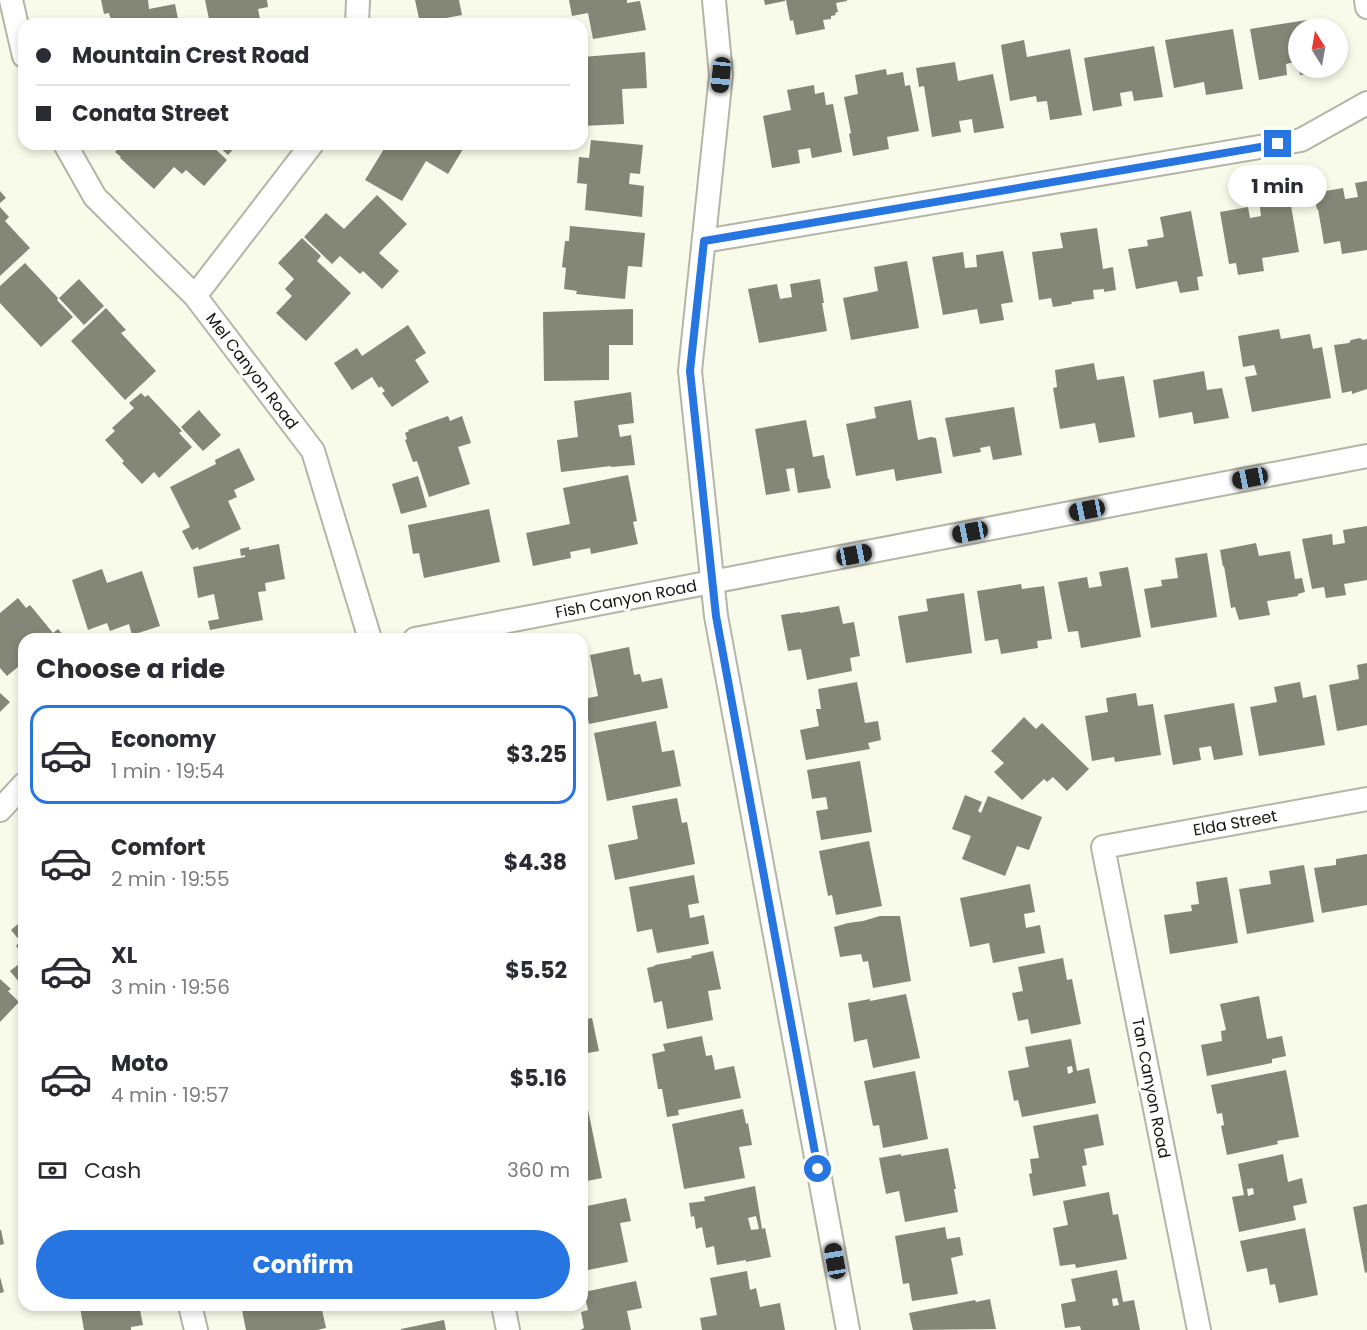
<!DOCTYPE html>
<html lang="en">
<head>
<meta charset="utf-8">
<style>
	:root { --surface:#fff; --page:#f7f7f7; --text:#2b2b33; --muted:#7c7c81; --line:#e1e1e2; --accent:#2775e1 }
	body { margin:0; font-family:Poppins,sans-serif; background:var(--page); color:var(--text); height:100vh; display:flex; flex-direction:column; font-size:22px; white-space:nowrap }
	* { box-sizing:border-box; margin:0 }
	p { font-size:20px; color:var(--muted) }
	.icon { flex:none; width:33px; height:33px; fill:none; stroke:currentColor; stroke-width:2; stroke-linecap:round; stroke-linejoin:round }
	.map { position:relative; flex:1; overflow:hidden }
	.panel { position:absolute; left:18px; top:633px; width:570px; height:678px; display:flex; flex-direction:column; background:var(--surface); border-radius:18px; box-shadow:0 3px 9px #0003 }
	.panel>* { flex:none }
	.guide { position:absolute; left:18px; top:18px; width:570px; height:132px; border-radius:18px; box-shadow:0 3px 9px #0003; display:grid; align-content:center; height:132px; padding:0 18px; background:var(--surface) }
	.needle { width:39px; rotate:349deg }
	.buttons { position:absolute; left:1288px; top:18px; display:grid; gap:12px }
	.buttons a { display:grid; place-items:center; width:60px; height:60px; border-radius:50%; background:var(--surface); box-shadow:0 3px 9px #0003; font-size:30px }
	.end { position:absolute; width:27px; height:27px; margin:-14px; border:8px solid #2775e1; background:#fff; box-shadow:0 0 0 3px #fff }
	.from { border-radius:50% }
	.bubble { position:absolute; height:42px; border-radius:21px; background:var(--surface); box-shadow:0 3px 9px #0003; font-size:20px; font-weight:700; line-height:42px; text-align:center }
	.car { position:absolute; width:18px; height:36px; margin:-18px -9px; border-radius:8px; box-shadow:0 0 4px 2px #0007; background:linear-gradient(#222 24%,#8ab4d8 0 40%,#222 0 76%,#8ab4d8 0 86%,#222 0) }
	.guide b { display:flex; align-items:center; gap:21px; height:57px; font-size:22px }
	.guide b+b { border-top:2px solid var(--line) }
	.guide i { width:15px; height:15px; background:var(--text) }
	ul { padding:0; list-style:none }
	li { display:flex; align-items:center; gap:18px; height:99px; margin:0 12px 9px; padding:0 6px; border:3px solid transparent; border-radius:18px }
	li div { flex:1 }
	li b { display:block; font-size:22px }
	li em { font-style:normal; font-weight:700 }
	li.selected { border-color:var(--accent) }
	li>.icon { width:54px; height:54px; stroke-width:1.5 }
	h2 { padding:0 18px; font-size:27px; line-height:72px }
	.pay { display:flex; align-items:center; gap:15px; height:66px; padding:0 18px; font-size:22px }
	.pay p { margin-inline-start:auto }
	.primary-button { display:flex; gap:12px; margin-top:auto; padding:12px 18px }
	.primary-button a { flex:1; height:69px; border-radius:36px; background:var(--accent); color:#fff; font-size:24px; font-weight:700; line-height:69px; text-align:center }
	.map>svg:first-child { display:block }
</style>
</head>
<body>
<div class="map">
<svg width="1367" height="1330" viewBox="0 0 1367 1330">
	<rect width="100%" height="100%" fill="#f8faea"/>
	<path fill="#848677" fill-rule="evenodd" d="M101,0H148L149,9L175,4L179,24H112L109,13L104,14Z
		M205,0H267L268,7L258,9L261,24H210Z
		M415,0H459L462,15L420,23Z
		M569,0H627V3L640,1L646,30L593,39L588,13L572,16Z
		M764,0H785V1L765,5Z
		M786,0H847V1L836,3L838,12L835,13L836,15L831,16V19L823,20L825,29L796,35L793,20L790,21Z
		M1320,18L1322,28H1299V61L1286,64L1287,75L1259,80L1250,29Z
		M1233,29L1243,89L1206,95L1204,82L1174,88L1165,40Z
		M1024,40L1027,57L1070,49L1082,115L1050,120L1047,101L1037,102L1036,96L1010,101L1001,45Z
		M1154,46L1163,97L1134,101L1132,91L1120,93L1122,106L1093,111L1084,58Z
		M645,52L647,88L622,89L624,124L582,126V57Z
		M955,62L958,81L993,74L1004,128L974,133L972,119L959,121L961,132L932,137L924,86L919,87L916,68Z
		M1299,68H1328L1329,71L1300,75Z
		M886,69L887,75L903,72L905,86L910,85L919,131L887,137L889,149L853,156L849,134L851,133L844,97L858,94L855,75Z
		M814,85L815,94L824,92L826,105L833,104L842,152L812,158L810,148L798,150L800,163L772,168L763,116L791,110L787,90Z
		M591,140L643,145L640,174L630,173L629,184L644,186L642,217L585,210L587,184L577,183L579,157L589,158Z
		M122,144H210L227,160L204,186L186,170L182,174L174,167L154,189L120,158L121,157L115,152Z
		M216,144H238L228,155Z
		M387,144H466L448,174L426,161L402,201L365,180Z
		M1367,181V250L1342,254L1340,241L1324,244L1318,209L1317,210L1314,193L1343,188L1345,199L1358,197L1355,183Z
		M0,191L6,198L0,203Z
		M1289,194L1299,252L1262,258L1264,271L1238,275L1236,263L1229,264L1220,212L1248,207L1250,218L1261,216L1259,200Z
		M377,195L407,224L379,253L399,271L382,289L363,271L360,274L340,256L332,264L304,237L326,213L344,229Z
		M0,207L9,217L5,221L30,248L0,276Z
		M1191,211L1203,276L1197,277L1199,290L1180,293L1177,281L1136,289L1128,249L1148,246L1147,240L1164,237L1160,217Z
		M570,226L645,233L642,267L628,266L625,299L576,294L577,291L564,289L566,268L562,267L565,241H569Z
		M1097,228L1103,269L1113,267L1116,290L1104,292V289L1093,290L1094,299L1071,302L1072,304L1053,307L1051,298L1039,300L1032,252L1063,248L1060,233Z
		M302,238L321,256L317,261L351,293L306,341L276,313L292,296L285,289L294,279L278,263Z
		M1003,251L1013,302L1001,304L1004,320L980,324L977,309L943,315L932,257L963,252L965,268L977,267L976,255Z
		M907,261L919,328L851,340L843,298L878,291L874,267Z
		M25,263L58,298L57,300L73,317L41,347L0,303V286Z
		M79,279L104,306L84,325L59,298Z
		M820,279L824,303H822L827,331L759,343L748,289L777,284L780,299L792,297L790,284Z
		M106,308L126,330L121,333L156,371L125,400L71,341Z
		M633,309V345H609V380L544,381L543,312Z
		M408,325L426,353L415,360L429,382L392,407L382,393L385,391L381,386L379,388L372,377L352,390L334,363L357,348L362,356Z
		M1279,329L1281,339L1310,334L1313,349L1322,347L1331,398L1252,412L1245,377L1257,375L1254,365L1243,367L1238,336Z
		M1360,338L1363,340L1367,339V389L1352,394V391L1342,393L1334,345L1349,343L1351,340Z
		M1094,363L1097,380L1124,376L1135,437L1099,443L1095,423L1060,429L1053,388L1057,387L1055,370Z
		M1204,371L1207,390L1222,388L1229,418L1194,424L1192,412L1159,418L1153,380Z
		M631,392L634,423L618,425L620,437L631,435L635,465L611,467V466L561,472L557,440L578,437L574,401Z
		M141,393L145,397L148,395L182,431L179,433L192,447L159,478L154,472L142,484L122,463L124,461L105,440L115,431L112,428L134,408L129,403Z
		M911,400L918,440L931,437L936,438L942,473L896,481L894,469L856,476L846,424L876,418L874,407Z
		M1014,407L1022,455L993,460L990,446L980,448L981,452L953,457L945,418Z
		M199,410L221,435L203,451L181,427Z
		M448,416L450,421L462,416L471,443L458,447L470,484L429,497L417,461L413,462L405,440L407,439L405,433L409,431L408,430Z
		M806,420L813,457L824,455L828,479H829L831,488L798,493L794,468L786,469L790,491L766,495L755,429Z
		M239,448L255,480L234,490L237,497L228,501L241,529L199,550L198,547L192,550L182,531L190,527L170,487L216,464L215,460Z
		M628,475L637,521L633,522L638,544L591,554L590,548L570,552L571,558L533,566L526,533L570,524L563,488Z
		M418,476L427,507L401,514L392,484Z
		M489,509L500,562L424,578L419,553L413,554L408,525Z
		M1367,526V580L1344,584L1346,595L1326,598L1324,587L1312,589L1302,539L1332,534L1333,545L1345,543L1343,530Z
		M1256,543L1259,556L1290,551L1295,579L1302,578L1305,592L1298,594V596L1267,601L1270,615L1239,620L1235,607L1231,608L1224,566L1223,567L1220,550Z
		M279,544L285,579L265,583L266,591L258,592L263,620L210,630L208,621L219,619L214,594L198,598L193,567L245,557V555L241,556L240,549L249,547V550Z
		M1207,553L1217,617L1151,628L1144,589L1162,586L1161,580L1178,578L1175,558Z
		M1128,567L1141,637L1081,648L1078,631L1068,632L1058,582L1087,577L1089,588L1102,586L1099,572Z
		M102,569L107,583L142,571L160,626L132,635L129,624L110,631L107,623L88,630L72,580Z
		M1021,584L1022,589L1044,586L1052,639L1037,641L1038,648L1001,654L998,639L985,641L977,591Z
		M964,593L972,653L906,663L898,616L928,611L926,599Z
		M18,598L26,608L30,605L53,633L58,629L67,639H24V662L7,676L0,668V613Z
		M839,606L843,624L854,622L860,656L850,658L852,671L807,680L801,649L788,651L781,615L800,612V613Z
		M629,647L634,675L640,674L642,682L662,678L668,708L589,724L584,699L598,696L590,655Z
		M1367,663V725L1337,731L1329,685L1359,679L1357,665Z
		M857,682L865,723L878,721L881,740L868,743L870,749L806,760L800,730L819,726L816,709H821L818,689Z
		M1300,682L1303,698L1316,695L1325,745L1259,756L1250,707L1277,702L1274,687Z
		M0,693L10,702L0,712Z
		M1136,693L1138,706L1153,704L1161,755L1115,762L1114,757L1092,761L1085,716L1108,712L1106,698Z
		M1234,703L1243,755L1214,760L1211,746L1199,748L1201,760L1173,765L1164,715Z
		M1024,717L1036,729L1042,723L1089,769L1067,791L1053,777L1047,782L1044,779L1022,800L994,772L1004,763L991,751Z
		M656,721L662,752L674,750L681,786L607,801L594,733Z
		M860,761L872,832L821,840L816,811L828,809L826,797L812,799L807,770Z
		M965,795L982,802L978,811L981,813L988,796L1042,817L1029,850L1017,846L1005,876L962,859L971,836L952,829Z
		M677,798L682,823L687,822L695,864L615,880L608,845L638,839L632,806Z
		M869,841L882,906L836,915L832,895L828,896L819,851Z
		M1367,854V905L1322,913L1314,868L1336,865V859Z
		M1304,865L1314,922L1247,934L1239,889L1271,884L1269,871Z
		M694,875L699,903L688,905L690,918L704,915L709,944L657,953L652,929L637,932L629,887Z
		M1227,877L1238,943L1170,954L1164,915L1192,911L1191,905L1199,904L1196,882Z
		M1030,884L1035,912L1024,914L1026,928L1040,925L1045,953L993,963L989,943L970,947L960,898Z
		M880,916H900L911,981L873,988L868,961L863,962L861,954L840,957L834,927L848,923L863,921Z
		M24,919V956L16,946L20,941L11,930Z
		M713,951L721,989L708,991L713,1020L667,1029L662,1001L654,1003L647,968L655,966V965L692,958L691,956Z
		M1063,958L1067,980L1072,979L1081,1024L1031,1034L1028,1019L1018,1021L1012,993L1023,991L1018,967Z
		M24,960V988L10,971Z
		M0,979L11,989L8,991L19,1002L0,1022Z
		M906,994L920,1058L873,1068L867,1039L854,1042L848,1003L870,999V1001Z
		M1259,996L1267,1039L1282,1036L1286,1056L1272,1059V1063L1207,1076L1201,1045L1222,1041L1221,1031L1226,1030L1220,1004Z
		M592,1018L599,1051L582,1054V1020Z
		M702,1036L706,1056L712,1055L715,1070L734,1066L741,1098L678,1110L679,1115L667,1117L662,1089H658L652,1054L665,1051L663,1044Z
		M1071,1039L1077,1071L1089,1068L1096,1103L1022,1117L1018,1100L1014,1101L1008,1071L1029,1067L1025,1047ZM1072,1066L1073,1072L1068,1074L1067,1067Z
		M582,1068H583L587,1088L582,1089Z
		M1286,1070L1299,1137L1277,1141L1278,1144L1227,1155L1221,1126L1224,1125L1222,1113L1217,1114L1211,1085Z
		M915,1071L928,1139L883,1148L879,1125L873,1126L864,1081Z
		M743,1109L746,1124L748,1123L752,1145L739,1147L745,1178L684,1189L672,1124Z
		M588,1110L602,1178L582,1182V1111Z
		M1098,1114L1104,1145L1084,1149L1087,1165L1082,1166L1086,1186L1033,1196L1029,1174L1032,1173L1030,1159L1039,1158L1033,1126Z
		M948,1148L956,1189H954L958,1212L905,1222L899,1191L886,1194L879,1158L901,1154V1156Z
		M1283,1154L1288,1182L1302,1178L1307,1203L1293,1206L1296,1220L1239,1232L1232,1197L1244,1195L1238,1164ZM1253,1188L1254,1194L1248,1196L1247,1189Z
		M755,1186L762,1229L765,1228L771,1257L746,1262V1260L717,1265L714,1246L706,1248L702,1227L696,1229L694,1216L691,1217L689,1203L705,1201L704,1197ZM756,1216L759,1229L751,1230L748,1218Z
		M1109,1192L1113,1215L1118,1214L1127,1259L1076,1268L1075,1264L1060,1266L1053,1228L1068,1225L1063,1201Z
		M626,1198L631,1221L620,1223L628,1262L588,1270L582,1241V1207Z
		M1367,1204V1272L1365,1273L1353,1207Z
		M945,1227L947,1239L960,1237L963,1255L951,1258L958,1294L912,1301L909,1283L903,1284L895,1236Z
		M1305,1228L1318,1295L1279,1303L1275,1284L1270,1285L1267,1268L1247,1272L1240,1241Z
		M0,1230H1L4,1244L0,1245Z
		M1117,1270L1123,1302L1134,1300L1140,1330H1081L1080,1326L1065,1328L1061,1304L1076,1301L1071,1279ZM1117,1298L1119,1305L1113,1306L1112,1299Z
		M747,1271L750,1290L756,1288L760,1307L780,1303L785,1330H702L700,1318L717,1315L710,1278Z
		M0,1277L4,1292L0,1293Z
		M636,1281L642,1308L627,1311L631,1330H580L584,1328L581,1312L588,1310L584,1292Z
		M990,1299L996,1329L913,1330L909,1313L975,1300L976,1302Z
		M90,1305H139L143,1325L131,1327V1330H84L80,1307Z
		M241,1305H247L248,1308L264,1305H321L326,1328L317,1330H246Z
		M389,1305H416V1306L390,1311Z
		M444,1320L446,1330H401V1329Z"/>
	<g fill="none" stroke-linecap="round" stroke-linejoin="round">
		<defs>
			<path id="street" d="M11,0L24,56
				M714,0L721,75L690,371L716,616L848,1330
				M1366,0L1367,7
				M357,24L358,0
				M65,144L95,197L195,296L313,451L370,639
				M704,241L1301,140L1367,103
				M195,296L312,144
				M415,639L1367,456
				M0,810L24,784
				M190,1305L196,1330
				M503,1305L508,1330
				M1199,1330L1103,847L1367,799"/>
		</defs>
		<use href="#street" stroke="#b3b5a5" stroke-width="26"/>
		<use href="#street" stroke="#fff" stroke-width="22"/>
	</g>
	<g fill="none" stroke-linecap="round" stroke-linejoin="round">
		<path stroke="#2775e1" stroke-width="8" d="M818,1169L716,616L690,371L704,241L1278,144"/>
	</g>
	<g text-anchor="middle" dominant-baseline="central" stroke-width="6" stroke-linejoin="round" paint-order="stroke">
		<g font-size="16" fill="#151610" stroke="#fff">
			<text transform="translate(252 371) rotate(53)">Mel Canyon Road</text>
			<text transform="translate(626 599) rotate(-11)">Fish Canyon Road</text>
			<text transform="translate(1235 823) rotate(-10)">Elda Street</text>
			<text transform="translate(1151 1088) rotate(79)">Tan Canyon Road</text>
		</g>
	</g>
</svg>
<div class="buttons">
<a><svg class="needle" viewBox="-14 -14 28 28"><path d="M0-13l5 13h-10z" fill="#e53935"/><path d="M0 13l5-13h-10z" fill="#7c7c81"/></svg></a>
</div>
<i class="end from" style="left:818px;top:1169px"></i>
<i class="end" style="left:1278px;top:144px"></i>
<div class="bubble" style="left:1228px;top:165px;width:99px">1 min</div>
<i class="car" style="left:721px;top:75px;rotate:186deg"></i>
<i class="car" style="left:1250px;top:478px;rotate:259deg"></i>
<i class="car" style="left:1087px;top:510px;rotate:259deg"></i>
<i class="car" style="left:970px;top:532px;rotate:259deg"></i>
<i class="car" style="left:854px;top:555px;rotate:79deg"></i>
<i class="car" style="left:835px;top:1261px;rotate:350deg"></i>
<div class="guide">
<b><i class="from"></i>Mountain Crest Road</b>
<b><i></i>Conata Street</b>
</div>
<section class="panel">
<h2>Choose a ride</h2>
<ul>
<li class="selected"><svg class="icon" aria-label="car" viewBox="0 0 24 24"><path d="M5 17H2v-5l4-1 3-4h7l3 4 3 1v5h-3M9 17h6M6 11h13"/><circle cx="7" cy="17" r="2"/><circle cx="17" cy="17" r="2"/></svg><div><b>Economy</b><p>1 min · 19:54</p></div><em>$3.25</em></li>
<li><svg class="icon" aria-label="car" viewBox="0 0 24 24"><path d="M5 17H2v-5l4-1 3-4h7l3 4 3 1v5h-3M9 17h6M6 11h13"/><circle cx="7" cy="17" r="2"/><circle cx="17" cy="17" r="2"/></svg><div><b>Comfort</b><p>2 min · 19:55</p></div><em>$4.38</em></li>
<li><svg class="icon" aria-label="car" viewBox="0 0 24 24"><path d="M5 17H2v-5l4-1 3-4h7l3 4 3 1v5h-3M9 17h6M6 11h13"/><circle cx="7" cy="17" r="2"/><circle cx="17" cy="17" r="2"/></svg><div><b>XL</b><p>3 min · 19:56</p></div><em>$5.52</em></li>
<li><svg class="icon" aria-label="car" viewBox="0 0 24 24"><path d="M5 17H2v-5l4-1 3-4h7l3 4 3 1v5h-3M9 17h6M6 11h13"/><circle cx="7" cy="17" r="2"/><circle cx="17" cy="17" r="2"/></svg><div><b>Moto</b><p>4 min · 19:57</p></div><em>$5.16</em></li>
</ul>
<div class="pay"><svg class="icon" aria-label="cash" viewBox="0 0 24 24"><path d="M3 7h18v10H3z"/><circle cx="12" cy="12" r="2"/></svg>Cash<p>360 m</p></div>
<div class="primary-button"><a>Confirm</a></div>
</section>
</div>
</body>
</html>
